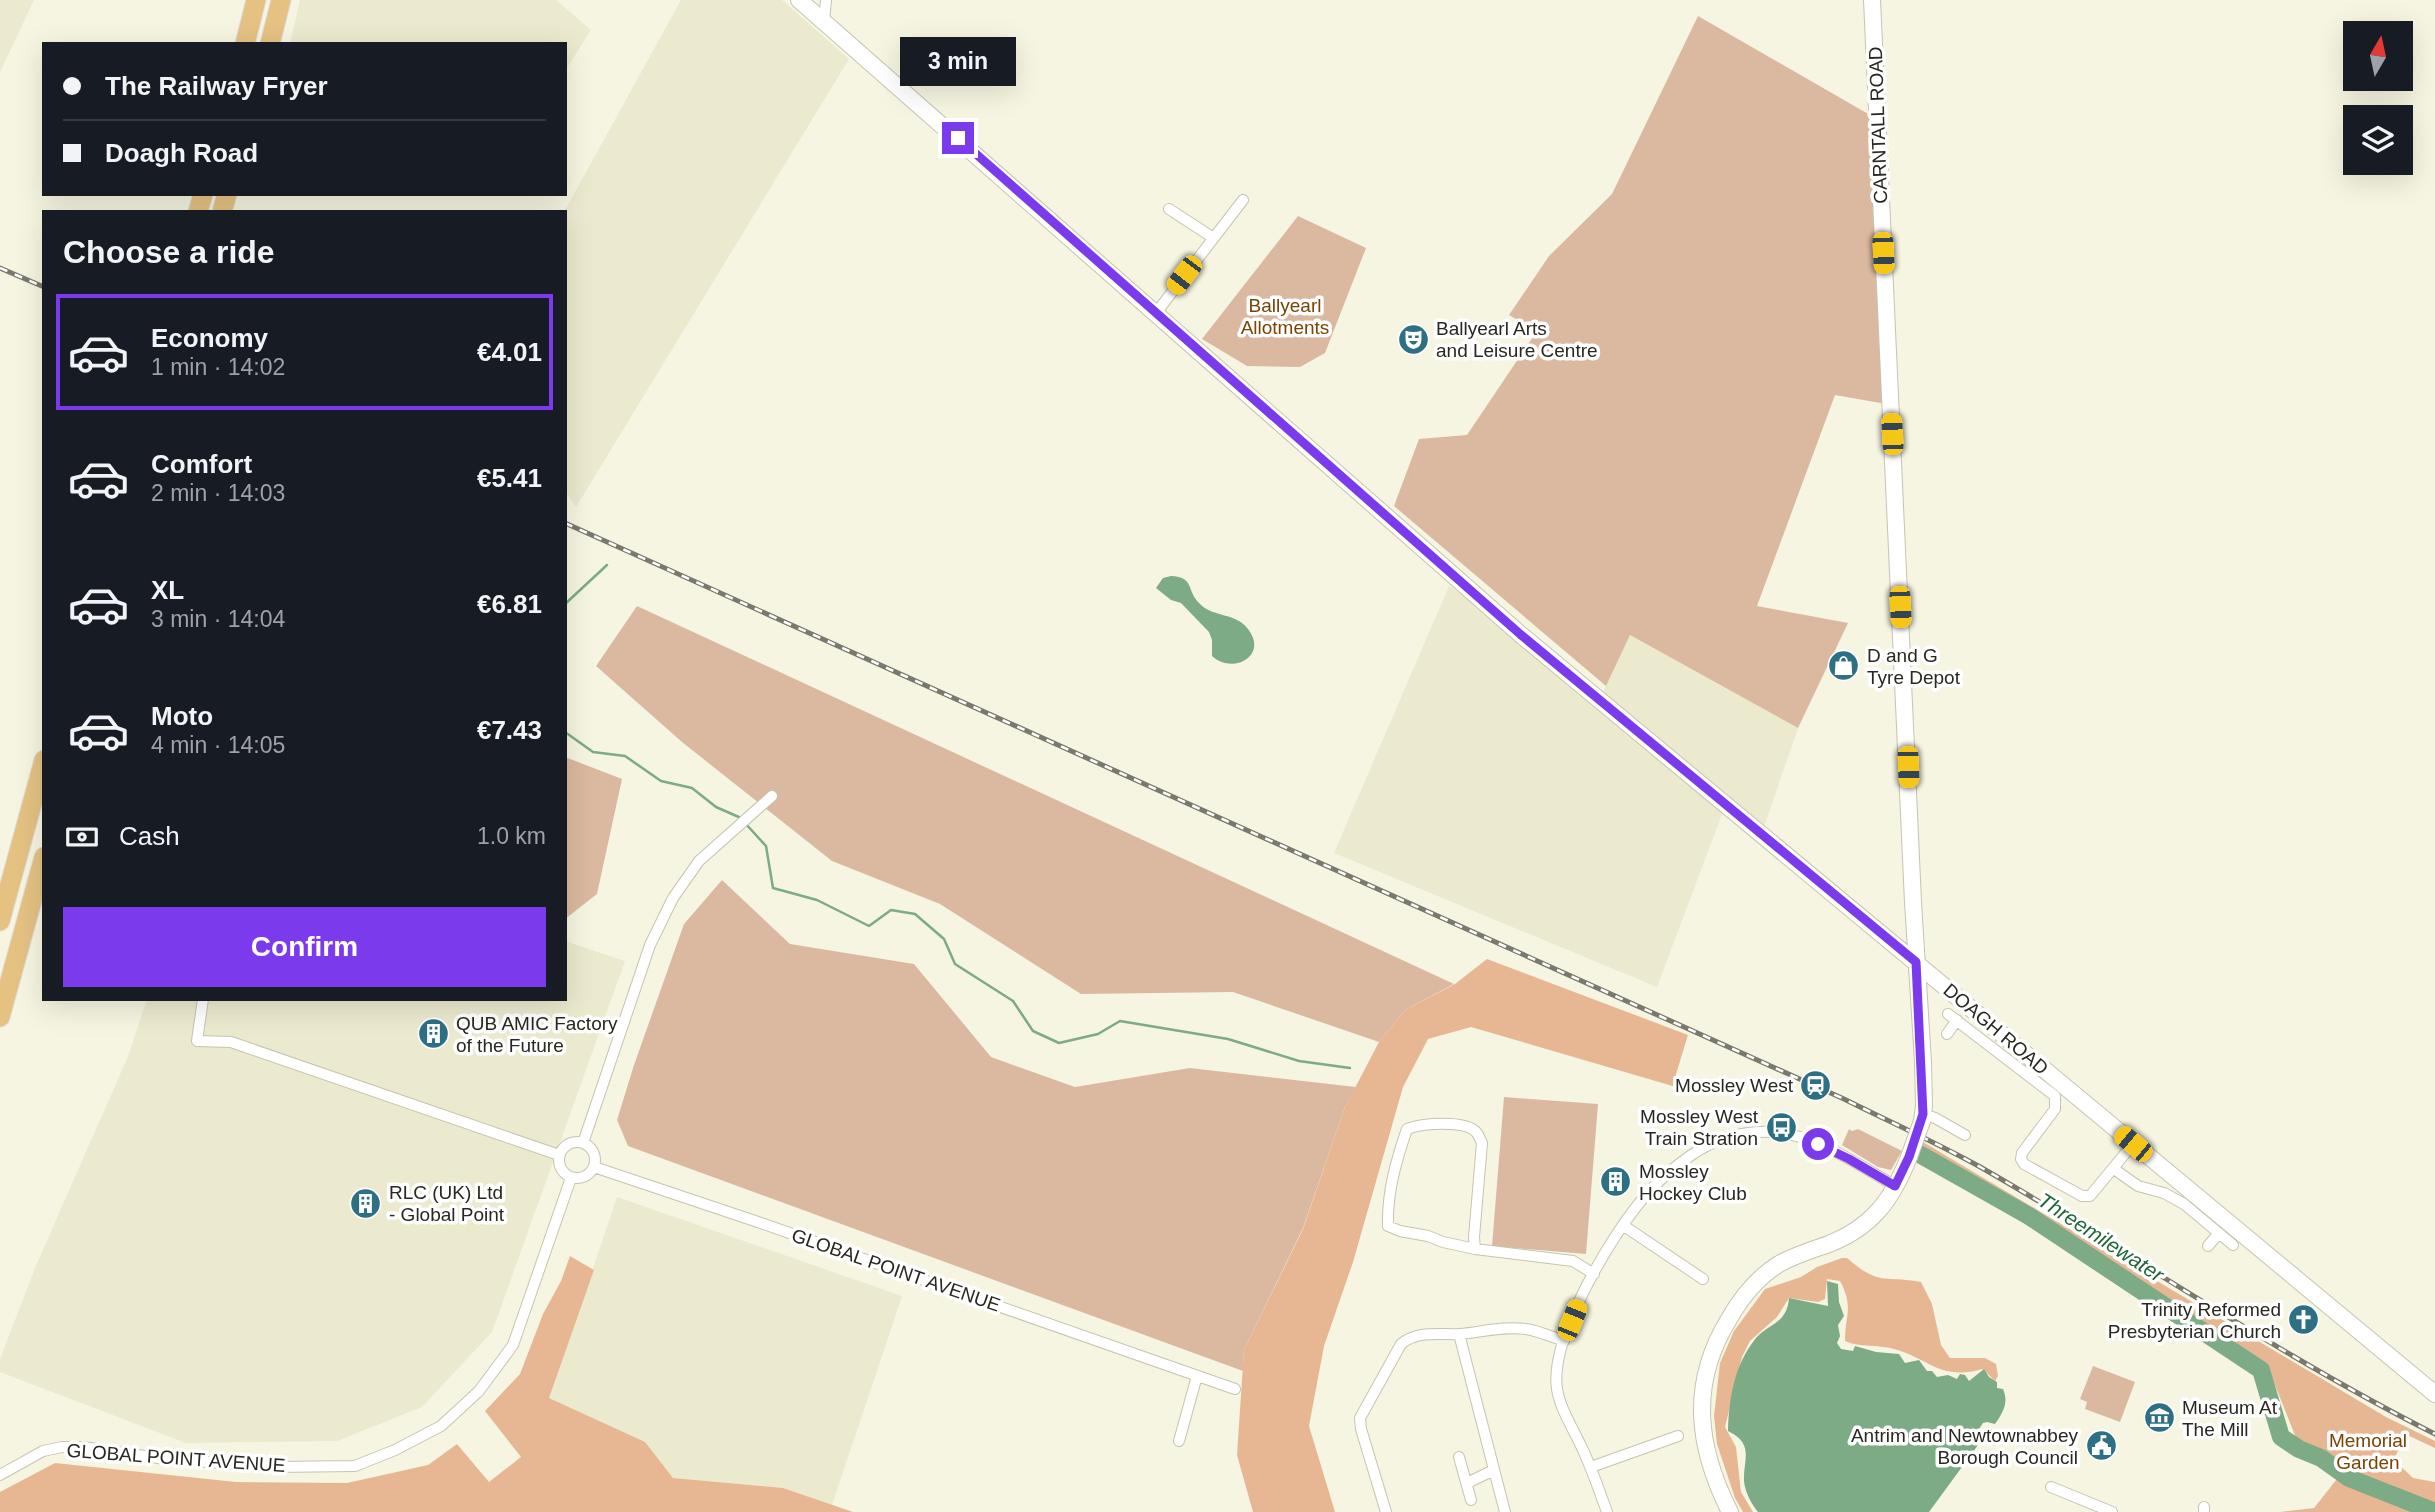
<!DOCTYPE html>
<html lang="en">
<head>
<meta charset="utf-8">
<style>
	:root { --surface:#171b24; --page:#20242c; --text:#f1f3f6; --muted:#9ea1a6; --line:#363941; --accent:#7c3aed }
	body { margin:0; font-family:Helvetica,sans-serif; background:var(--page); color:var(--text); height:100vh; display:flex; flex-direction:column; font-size:26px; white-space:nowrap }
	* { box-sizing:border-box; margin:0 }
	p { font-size:23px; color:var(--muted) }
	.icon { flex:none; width:38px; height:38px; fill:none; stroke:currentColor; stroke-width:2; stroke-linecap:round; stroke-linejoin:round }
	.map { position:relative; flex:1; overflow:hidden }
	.drawer { position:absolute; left:42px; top:210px; width:525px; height:791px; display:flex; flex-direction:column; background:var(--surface); border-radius:0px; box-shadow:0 7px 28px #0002 }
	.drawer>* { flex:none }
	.hud { position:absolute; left:42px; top:42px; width:525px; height:154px; border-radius:0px; box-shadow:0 7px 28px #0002; display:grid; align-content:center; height:154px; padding:0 21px; background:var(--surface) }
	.needle { width:46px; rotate:9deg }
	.controls { position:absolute; left:2343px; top:21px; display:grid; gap:14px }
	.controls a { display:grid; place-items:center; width:70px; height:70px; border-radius:0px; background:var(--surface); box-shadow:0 7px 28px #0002; font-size:35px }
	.end { position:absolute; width:32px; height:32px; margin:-16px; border:9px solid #7c3aed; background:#fff; box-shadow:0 0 0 4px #fff }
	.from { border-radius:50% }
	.bubble { position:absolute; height:49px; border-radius:0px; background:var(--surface); box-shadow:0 7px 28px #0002; font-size:23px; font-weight:600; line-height:49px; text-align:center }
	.car { position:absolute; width:21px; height:42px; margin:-21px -10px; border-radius:9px; box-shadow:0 0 5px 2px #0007; background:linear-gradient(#f5c518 24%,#345 0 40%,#f5c518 0 76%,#345 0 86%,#f5c518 0) }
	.hud b { display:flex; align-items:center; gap:24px; height:66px; font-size:26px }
	.hud b+b { border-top:2px solid var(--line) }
	.hud i { width:18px; height:18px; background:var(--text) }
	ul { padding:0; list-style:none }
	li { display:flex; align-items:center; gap:21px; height:116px; margin:0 14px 10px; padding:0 7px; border:4px solid transparent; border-radius:0px }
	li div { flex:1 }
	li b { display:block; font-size:26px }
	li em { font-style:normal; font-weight:600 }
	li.active { border-color:var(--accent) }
	li>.icon { width:63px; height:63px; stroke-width:1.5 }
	h2 { padding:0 21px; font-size:32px; line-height:84px }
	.pay { display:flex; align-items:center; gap:18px; height:77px; padding:0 21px; font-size:26px }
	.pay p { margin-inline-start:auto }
	.primary-button { display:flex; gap:14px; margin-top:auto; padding:14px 21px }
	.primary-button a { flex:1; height:80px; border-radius:0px; background:var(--accent); color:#fff; font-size:28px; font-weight:600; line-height:80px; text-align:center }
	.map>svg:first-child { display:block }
</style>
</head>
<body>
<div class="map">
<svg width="2435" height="1512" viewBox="0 0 2435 1512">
	<rect width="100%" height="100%" fill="#f6f5e1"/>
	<path fill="#ebe9ce" d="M0,0H34L0,72Z
		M300,0H556L591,30L565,71V44H290Z
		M681,0H782L849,59L576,507L565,491L564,212Z
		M1449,586L1513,628L1599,700L1630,635L1798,728L1763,830L1722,814L1657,987L1334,853Z
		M565,941L625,961L492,1332L422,1407L337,1441L186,1443L0,1372V1359L35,1268L129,1054L147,999H565Z
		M617,1197L902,1296L832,1505L783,1488L673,1478L644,1442L549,1398Z"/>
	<path fill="#dbb9a0" d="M1698,16L1870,115L1886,404L1835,395L1757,606L1848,623L1798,728L1630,635L1606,686L1394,506L1419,439L1467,435L1537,331L1509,315L1549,256L1612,194Z
		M1298,216L1366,248L1325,353L1300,367L1247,366L1202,339Z
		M637,606L1454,984L1405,1010L1379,1042L1233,992L1081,994L940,904L832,861L682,742L596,666Z
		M565,757L622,779L597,894L565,919Z
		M722,880L790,944L914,964L991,1057L1075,1087L1190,1068L1356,1087L1345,1107L1303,1228L1244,1350L1243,1371L628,1146L617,1120L634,1065L684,924Z
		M1504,1097L1598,1104L1586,1254L1492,1246Z
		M1849,1129L1852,1131L1858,1129L1902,1151L1891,1170L1878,1167L1842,1145Z
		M2093,1366L2135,1382L2120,1422L2085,1409L2087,1402L2080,1399Z"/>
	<path fill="#e7b793" d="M1487,959L1688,1035L1676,1074V1087L1471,1027L1428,1039L1403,1087L1353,1262L1324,1346L1309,1426L1335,1512H1253L1237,1455L1244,1350L1303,1229L1345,1107L1379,1042L1405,1010L1455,984Z
		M1923,1142L2386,1417L2435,1441V1448L2405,1434L2394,1460L2413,1478L2435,1482V1512H2280L2314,1508L2344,1470L2296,1438L2269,1370L1917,1159Z
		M570,1256L594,1270L549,1398L645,1442L673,1478L783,1488L853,1512H0V1492L55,1463L236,1482L347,1483L428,1465L457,1444L489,1482L521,1457L485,1411L520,1374L543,1314L561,1281Z
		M1842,1258H1847C1880,1287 1885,1275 1921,1282L1932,1304L1941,1345L1950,1358H1985L1996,1364L1998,1376L1995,1381L1983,1369C1940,1381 1930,1359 1894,1349C1877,1344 1860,1348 1845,1341C1845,1315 1854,1307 1840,1281L1827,1279L1825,1299L1818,1302L1789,1298L1777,1317L1750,1341L1742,1357L1725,1427L1736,1447L1741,1492L1753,1512H1743L1735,1498L1717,1444L1714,1416L1720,1363L1734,1331L1765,1289L1801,1277L1817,1267Z"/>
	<path fill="#7cab86" d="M1171,576C1195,577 1186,591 1200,604C1214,618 1235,612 1248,629C1269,656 1232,675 1212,656V640L1209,632L1181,603L1171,600L1156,588L1163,578Z
		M1827,1281L1838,1284L1839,1302L1844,1316L1838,1325L1840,1336L1837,1343L1841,1349L1853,1351L1855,1346L1876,1352L1899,1354L1905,1363L1919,1360L1927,1371H1932L1937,1377L1948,1375L1957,1379L1960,1374L1965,1375L1969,1381L1984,1369L1989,1377L1997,1382V1388L2003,1389C2009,1403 2003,1412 1995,1424L1987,1422L1983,1423L1977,1432L1981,1441L1929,1512H1758C1751,1503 1745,1492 1744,1481C1743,1460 1755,1444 1728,1431C1729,1399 1734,1365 1756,1338C1769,1323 1787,1324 1789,1298L1828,1306Z"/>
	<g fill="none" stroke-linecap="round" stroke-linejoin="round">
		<path stroke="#7cab86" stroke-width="2.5" d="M565,604L607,565
			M565,732L593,752L625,756L661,781L692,788L716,807L741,818
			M745,823L766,846L773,888L817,900L869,926L891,910L915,914L944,939L955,964L1013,1001L1033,1031L1059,1043L1098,1034L1120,1021L1228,1039L1299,1061L1350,1068"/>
		<path stroke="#7cab86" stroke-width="18" d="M1921,1155L2029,1216L2261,1370L2281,1437L2299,1449L2321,1458L2349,1478L2435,1512"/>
		<defs>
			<path id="street" d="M824,21L826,0
				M1169,209L1212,237
				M1156,313L1243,200
				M203,999L197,1041L231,1042L559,1155
				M1948,1014L2055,1096V1109L2022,1153L2021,1159L2024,1164L2082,1196H2090L2133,1144
				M1947,1034L1957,1020
				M1923,1114L1935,1118L1965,1135
				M559 1160a18 18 0 1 1 36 0a18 18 0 1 1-36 0Z
				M583,1143L650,945L673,898L699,861L772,796
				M594,1167L758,1222L1235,1389
				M2114,1169L2138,1186L2164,1193L2184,1204L2233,1245
				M1624,1226L1703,1279
				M2208,1246L2219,1233
				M1475,1249L1474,1237L1482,1143C1480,1139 1479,1135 1476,1132C1465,1120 1422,1123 1407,1129C1396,1161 1387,1192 1388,1226L1400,1231L1428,1236L1443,1242L1475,1249L1573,1261L1594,1274
				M1459,1334L1505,1512
				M1179,1441L1197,1376
				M1459,1457L1471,1500
				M1591,1467L1678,1436
				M0,1475L43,1451L62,1447H83L165,1459L274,1467L355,1466L395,1450L441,1426L479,1391L513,1345L571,1178
				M1467,1483L1494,1470
				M2051,1487L2112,1512
				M2204,1507V1512
				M1386,1512L1361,1429L1360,1418L1401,1344C1418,1330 1439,1335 1460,1334C1482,1332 1504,1326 1526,1329C1539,1331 1552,1337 1564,1341
				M1607,1512C1599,1490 1592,1469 1582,1448C1574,1430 1560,1409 1557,1389C1549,1338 1613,1232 1646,1195C1659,1180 1674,1167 1690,1156C1710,1142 1735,1133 1759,1132C1809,1129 1854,1162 1895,1186"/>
			<path id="secondary" d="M799,0L1520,634L2435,1394
				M1872,0L1913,902L1923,1062L1924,1106L1922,1121
				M1730,1512C1697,1447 1689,1384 1729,1319C1741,1298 1758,1277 1779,1264C1795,1255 1812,1250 1829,1244C1872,1227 1892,1200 1909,1157"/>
			<path id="highway" d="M245,44L256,0
				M270,44L281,0
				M198,212L203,194
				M222,212L227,194
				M0,921L44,760
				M0,1017L44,857"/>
		</defs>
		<use href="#street" stroke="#c5c4b1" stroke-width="12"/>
		<use href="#secondary" stroke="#c5c4b1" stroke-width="18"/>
		<use href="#highway" stroke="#dddddb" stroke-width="21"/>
		<use href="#street" stroke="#fff" stroke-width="10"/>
		<use href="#secondary" stroke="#fff" stroke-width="16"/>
		<use href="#highway" stroke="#e5c282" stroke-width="19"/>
		<defs>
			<path id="rail" d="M0,268L44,287
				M565,523L1844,1099C1890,1122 1937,1143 1982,1168C2134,1255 2278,1355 2435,1434"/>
		</defs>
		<use href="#rail" stroke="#7a796d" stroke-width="5"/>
		<use href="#rail" stroke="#fff" stroke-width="2.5" stroke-dasharray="8" stroke-linecap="butt"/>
		<defs>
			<path id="secondary-bridge" d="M1909,1157L1922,1121"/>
		</defs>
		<use href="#secondary-bridge" stroke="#c5c4b1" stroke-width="18" stroke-linecap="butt"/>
		<use href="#secondary-bridge" stroke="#fff" stroke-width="16"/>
	</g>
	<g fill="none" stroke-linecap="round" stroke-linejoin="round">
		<path stroke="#7c3aed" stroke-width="9" d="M958,138L1520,634L1916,962L1923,1114L1909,1157L1895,1186L1849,1159L1818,1144"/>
	</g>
	<defs>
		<symbol id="theatre-disc" viewBox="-11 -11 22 22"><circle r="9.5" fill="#2e7083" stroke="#fff"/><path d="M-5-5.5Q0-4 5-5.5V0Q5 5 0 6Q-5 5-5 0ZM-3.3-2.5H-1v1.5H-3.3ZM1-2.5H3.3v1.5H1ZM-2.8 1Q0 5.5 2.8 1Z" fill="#fff"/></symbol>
		<symbol id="shop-disc" viewBox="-11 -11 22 22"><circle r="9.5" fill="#2e7083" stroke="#fff"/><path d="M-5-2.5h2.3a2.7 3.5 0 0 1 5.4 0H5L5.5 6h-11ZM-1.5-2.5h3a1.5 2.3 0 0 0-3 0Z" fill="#fff"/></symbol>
		<symbol id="building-disc" viewBox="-11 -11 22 22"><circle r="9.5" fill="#2e7083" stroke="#fff"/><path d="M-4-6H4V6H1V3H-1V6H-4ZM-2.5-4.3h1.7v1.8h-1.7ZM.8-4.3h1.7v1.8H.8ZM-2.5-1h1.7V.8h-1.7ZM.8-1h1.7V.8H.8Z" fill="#fff"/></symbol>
		<symbol id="station-disc" viewBox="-11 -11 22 22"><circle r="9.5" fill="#2e7083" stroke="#fff"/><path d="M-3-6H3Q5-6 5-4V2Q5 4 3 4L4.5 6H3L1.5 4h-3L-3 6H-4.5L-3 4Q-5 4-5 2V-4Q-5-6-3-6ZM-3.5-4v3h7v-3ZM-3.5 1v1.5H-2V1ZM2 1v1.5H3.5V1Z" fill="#fff"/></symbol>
		<symbol id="bus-disc" viewBox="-11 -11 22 22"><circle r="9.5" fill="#2e7083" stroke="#fff"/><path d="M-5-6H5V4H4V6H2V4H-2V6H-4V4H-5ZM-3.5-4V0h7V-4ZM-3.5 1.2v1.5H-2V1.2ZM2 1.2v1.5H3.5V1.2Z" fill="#fff"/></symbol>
		<symbol id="church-disc" viewBox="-11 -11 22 22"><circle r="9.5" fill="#2e7083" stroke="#fff"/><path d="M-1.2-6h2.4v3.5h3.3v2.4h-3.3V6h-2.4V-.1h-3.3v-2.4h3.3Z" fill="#fff"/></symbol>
		<symbol id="museum-disc" viewBox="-11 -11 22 22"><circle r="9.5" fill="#2e7083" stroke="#fff"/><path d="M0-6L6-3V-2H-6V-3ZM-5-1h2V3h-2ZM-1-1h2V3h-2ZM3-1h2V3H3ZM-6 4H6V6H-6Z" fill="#fff"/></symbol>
		<symbol id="civic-disc" viewBox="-11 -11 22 22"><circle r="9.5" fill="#2e7083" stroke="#fff"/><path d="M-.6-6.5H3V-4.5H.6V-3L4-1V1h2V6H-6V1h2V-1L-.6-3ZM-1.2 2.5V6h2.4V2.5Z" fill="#fff"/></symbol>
	</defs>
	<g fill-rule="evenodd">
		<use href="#theatre-disc" x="1396" y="322" width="35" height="35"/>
		<use href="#shop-disc" x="1826" y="648" width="35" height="35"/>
		<use href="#building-disc" x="416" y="1016" width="35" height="35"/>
		<use href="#station-disc" x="1798" y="1068" width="35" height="35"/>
		<use href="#bus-disc" x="1764" y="1110" width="35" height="35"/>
		<use href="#building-disc" x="1598" y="1164" width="35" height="35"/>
		<use href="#building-disc" x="348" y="1186" width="35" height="35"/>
		<use href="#church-disc" x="2286" y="1302" width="35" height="35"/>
		<use href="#museum-disc" x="2142" y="1400" width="35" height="35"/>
		<use href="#civic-disc" x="2084" y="1428" width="35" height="35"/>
	</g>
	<g text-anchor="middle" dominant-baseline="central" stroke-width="7" stroke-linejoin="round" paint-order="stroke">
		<g font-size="19" fill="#282820" stroke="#fff">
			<text transform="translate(1878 125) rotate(-92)">CARNTALL ROAD</text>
			<text transform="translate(1996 1029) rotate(40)">DOAGH ROAD</text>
			<text transform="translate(896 1270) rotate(19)">GLOBAL POINT AVENUE</text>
			<text transform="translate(176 1458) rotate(4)">GLOBAL POINT AVENUE</text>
		</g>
		<g font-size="19" fill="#7c4202" stroke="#fff">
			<text x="1285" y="305">Ballyearl<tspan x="1285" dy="22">Allotments</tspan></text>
			<text x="2368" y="1440">Memorial<tspan x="2368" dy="22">Garden</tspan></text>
		</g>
		<g font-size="19" fill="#282820" stroke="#fff" text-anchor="start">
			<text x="1436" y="328">Ballyearl Arts<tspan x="1436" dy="22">and Leisure Centre</tspan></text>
			<text x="1867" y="655">D and G<tspan x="1867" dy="22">Tyre Depot</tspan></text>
			<text x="456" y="1023">QUB AMIC Factory<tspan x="456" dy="22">of the Future</tspan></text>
			<text x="1793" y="1085" text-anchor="end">Mossley West</text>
			<text x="1758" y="1116" text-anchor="end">Mossley West<tspan x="1758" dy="22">Train Stration</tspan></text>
			<text x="1639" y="1171">Mossley<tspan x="1639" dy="22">Hockey Club</tspan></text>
			<text x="389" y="1192">RLC (UK) Ltd<tspan x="389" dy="22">- Global Point</tspan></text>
			<text x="2281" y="1309" text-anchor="end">Trinity Reformed<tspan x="2281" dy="22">Presbyterian Church</tspan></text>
			<text x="2182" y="1407">Museum At<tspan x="2182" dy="22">The Mill</tspan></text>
			<text x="2078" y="1435" text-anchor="end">Antrim and Newtownabbey<tspan x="2078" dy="22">Borough Council</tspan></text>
		</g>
		<g font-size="21" font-style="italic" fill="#206636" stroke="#fff">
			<text transform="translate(2101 1237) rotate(33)">Threemilewater</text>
		</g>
	</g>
</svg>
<div class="controls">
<a><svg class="needle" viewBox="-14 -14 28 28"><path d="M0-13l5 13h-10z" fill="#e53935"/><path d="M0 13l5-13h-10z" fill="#9ea1a6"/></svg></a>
<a><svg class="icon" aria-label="layers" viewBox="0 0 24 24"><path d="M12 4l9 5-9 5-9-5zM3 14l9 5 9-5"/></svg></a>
</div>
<i class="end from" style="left:1818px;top:1144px"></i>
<i class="end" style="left:958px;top:138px"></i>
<div class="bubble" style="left:900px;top:37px;width:116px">3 min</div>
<i class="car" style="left:1883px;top:253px;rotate:177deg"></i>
<i class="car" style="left:1184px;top:275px;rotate:217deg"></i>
<i class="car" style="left:1892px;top:434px;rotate:357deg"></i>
<i class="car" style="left:1900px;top:607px;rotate:177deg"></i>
<i class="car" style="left:1908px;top:767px;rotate:178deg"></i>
<i class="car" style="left:2133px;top:1144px;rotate:310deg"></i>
<i class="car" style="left:1572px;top:1320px;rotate:22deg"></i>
<div class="hud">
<b><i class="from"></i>The Railway Fryer</b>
<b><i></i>Doagh Road</b>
</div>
<section class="drawer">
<h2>Choose a ride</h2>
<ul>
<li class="active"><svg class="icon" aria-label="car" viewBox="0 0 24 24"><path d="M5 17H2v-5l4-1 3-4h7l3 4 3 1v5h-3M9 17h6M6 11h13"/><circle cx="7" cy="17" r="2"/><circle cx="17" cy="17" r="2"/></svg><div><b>Economy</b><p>1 min · 14:02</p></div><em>€4.01</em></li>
<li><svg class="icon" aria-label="car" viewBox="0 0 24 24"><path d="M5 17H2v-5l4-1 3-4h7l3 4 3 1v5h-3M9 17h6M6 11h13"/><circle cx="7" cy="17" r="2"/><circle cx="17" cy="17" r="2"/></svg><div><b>Comfort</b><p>2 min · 14:03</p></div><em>€5.41</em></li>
<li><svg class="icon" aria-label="car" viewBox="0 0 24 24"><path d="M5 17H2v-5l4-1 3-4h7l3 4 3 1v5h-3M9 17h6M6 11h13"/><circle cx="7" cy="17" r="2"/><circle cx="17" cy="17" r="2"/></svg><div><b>XL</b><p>3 min · 14:04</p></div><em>€6.81</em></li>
<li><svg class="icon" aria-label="car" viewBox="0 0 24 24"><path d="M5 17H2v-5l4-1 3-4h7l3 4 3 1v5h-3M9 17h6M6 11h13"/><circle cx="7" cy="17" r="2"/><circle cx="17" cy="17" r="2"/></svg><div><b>Moto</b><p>4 min · 14:05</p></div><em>€7.43</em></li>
</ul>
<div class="pay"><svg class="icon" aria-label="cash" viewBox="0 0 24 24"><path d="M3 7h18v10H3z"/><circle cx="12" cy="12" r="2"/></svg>Cash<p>1.0 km</p></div>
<div class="primary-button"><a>Confirm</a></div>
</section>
</div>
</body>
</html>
